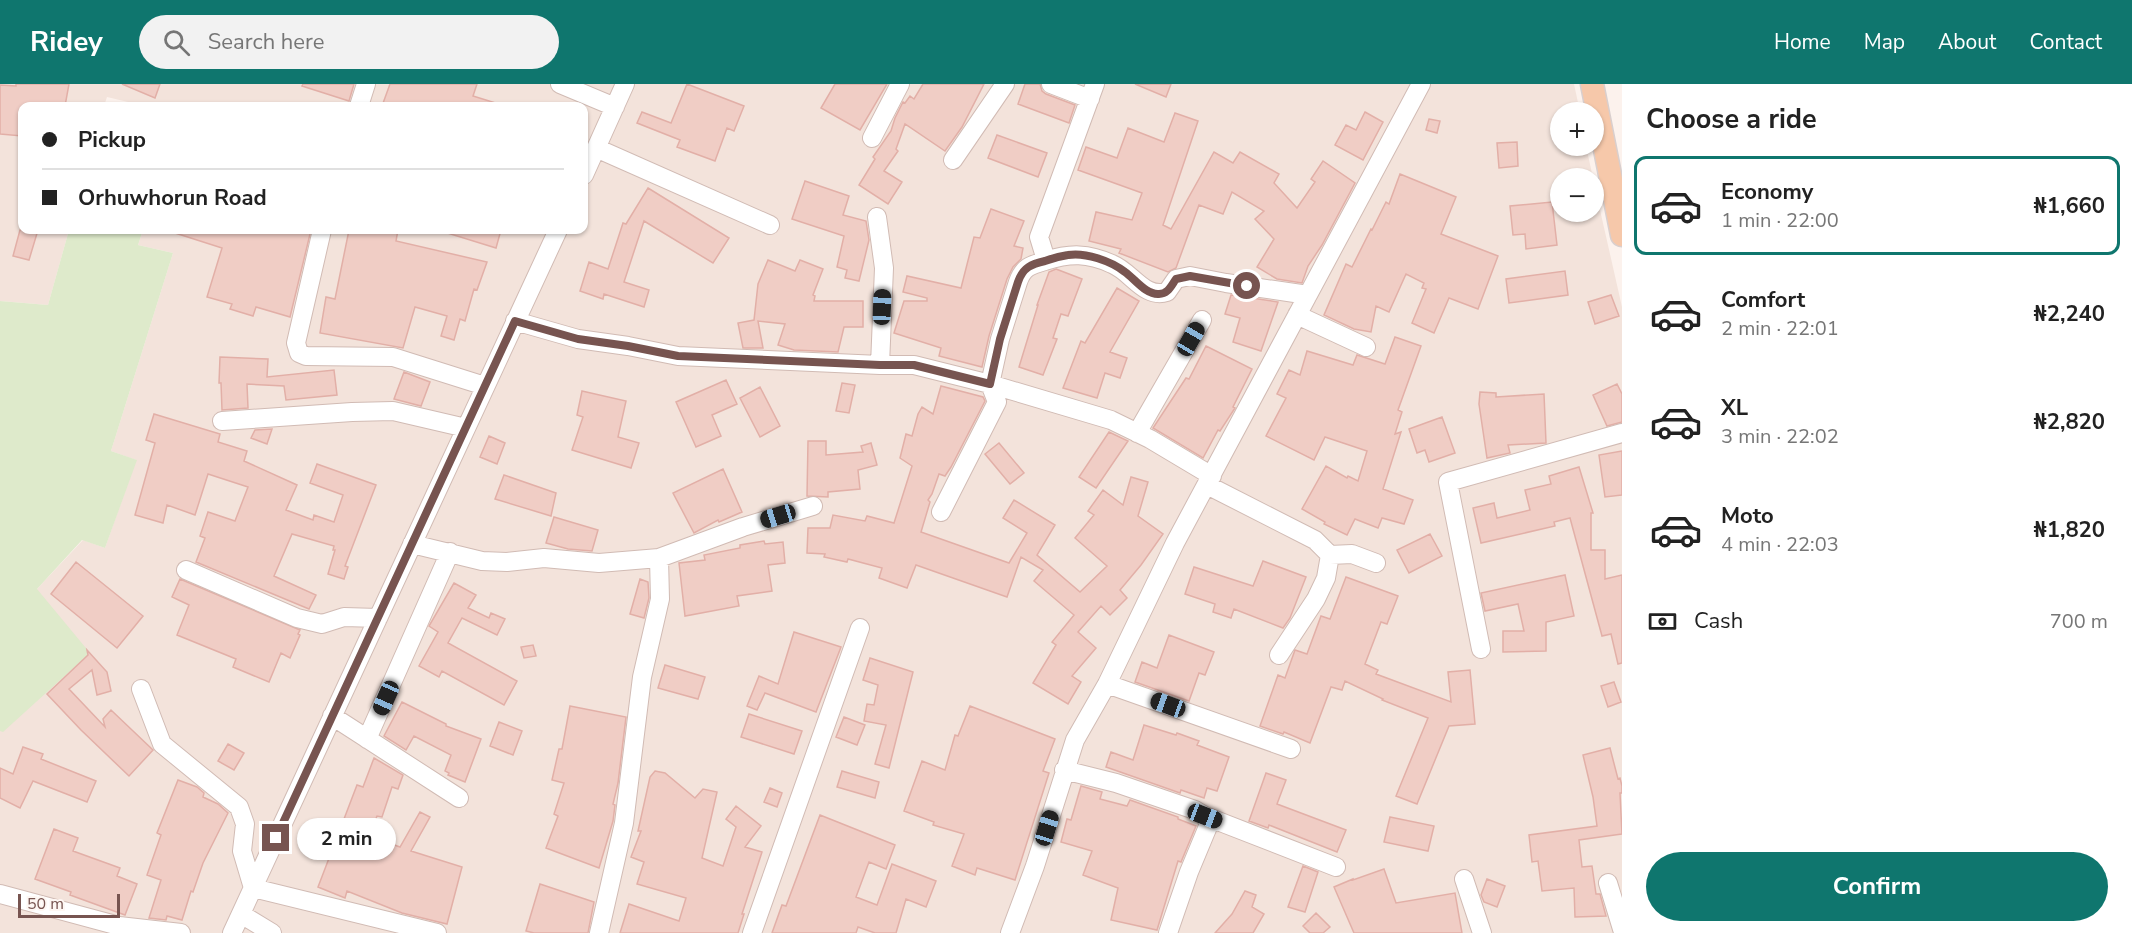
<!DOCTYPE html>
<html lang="en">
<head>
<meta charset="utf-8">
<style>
	:root { --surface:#fff; --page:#f2f2f2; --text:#222; --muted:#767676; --line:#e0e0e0; --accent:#0f766e }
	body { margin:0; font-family:"Nunito Sans",sans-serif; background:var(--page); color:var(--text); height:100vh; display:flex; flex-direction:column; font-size:22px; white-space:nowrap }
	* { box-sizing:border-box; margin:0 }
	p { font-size:20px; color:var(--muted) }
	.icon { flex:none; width:33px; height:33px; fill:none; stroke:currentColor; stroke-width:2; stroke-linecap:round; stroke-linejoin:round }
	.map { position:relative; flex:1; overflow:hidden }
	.panel { display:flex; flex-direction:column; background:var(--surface); width:510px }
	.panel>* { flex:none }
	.hud { position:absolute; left:18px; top:18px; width:570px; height:132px; border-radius:12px; box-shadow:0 2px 4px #0004; display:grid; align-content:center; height:132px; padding:0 24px; background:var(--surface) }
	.controls { position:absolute; left:1550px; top:18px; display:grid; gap:12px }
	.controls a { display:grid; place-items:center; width:54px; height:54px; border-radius:50%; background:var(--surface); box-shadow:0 2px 4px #0004; font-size:30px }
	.scale { position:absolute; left:18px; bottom:15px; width:102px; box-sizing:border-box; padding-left:6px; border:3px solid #775450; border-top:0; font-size:16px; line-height:21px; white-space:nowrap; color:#775450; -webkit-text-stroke:4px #fef7f3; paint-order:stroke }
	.end { position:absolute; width:27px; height:27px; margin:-14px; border:8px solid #775450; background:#fff; box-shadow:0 0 0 3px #fff }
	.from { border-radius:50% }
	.bubble { position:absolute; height:42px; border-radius:21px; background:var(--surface); box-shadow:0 2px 4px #0004; font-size:20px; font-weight:700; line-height:42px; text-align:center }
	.car { position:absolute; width:18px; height:36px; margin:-18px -9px; border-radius:8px; box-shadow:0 0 4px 2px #0007; background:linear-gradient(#222 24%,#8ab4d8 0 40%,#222 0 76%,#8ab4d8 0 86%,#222 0) }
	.hud b { display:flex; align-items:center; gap:21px; height:57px; font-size:22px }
	.hud b+b { border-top:2px solid var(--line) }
	.hud i { width:15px; height:15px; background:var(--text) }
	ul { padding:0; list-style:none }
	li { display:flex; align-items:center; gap:18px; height:99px; margin:0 12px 9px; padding:0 12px; border:3px solid transparent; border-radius:12px }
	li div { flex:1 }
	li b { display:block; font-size:22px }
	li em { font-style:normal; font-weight:700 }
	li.selected { border-color:var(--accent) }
	li>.icon { width:54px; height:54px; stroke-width:1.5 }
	h2 { padding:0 24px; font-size:27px; line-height:72px }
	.pay { display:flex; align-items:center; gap:15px; height:66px; padding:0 24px; font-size:22px }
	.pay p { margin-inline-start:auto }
	.primary-button { display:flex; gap:12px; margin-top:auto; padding:12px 24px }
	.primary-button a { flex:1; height:69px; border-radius:36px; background:var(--accent); color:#fff; font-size:24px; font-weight:700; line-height:69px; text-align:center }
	header { display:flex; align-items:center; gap:36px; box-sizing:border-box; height:84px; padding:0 30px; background:var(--accent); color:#fff }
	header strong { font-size:28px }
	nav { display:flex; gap:33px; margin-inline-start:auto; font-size:21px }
	.search { width:420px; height:54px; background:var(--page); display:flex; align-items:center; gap:15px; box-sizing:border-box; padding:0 21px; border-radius:33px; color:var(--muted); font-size:22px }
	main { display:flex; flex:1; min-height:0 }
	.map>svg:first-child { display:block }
</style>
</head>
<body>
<header>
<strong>Ridey</strong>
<div class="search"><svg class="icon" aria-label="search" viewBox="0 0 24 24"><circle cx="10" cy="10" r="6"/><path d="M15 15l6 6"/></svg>Search here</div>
<nav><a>Home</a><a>Map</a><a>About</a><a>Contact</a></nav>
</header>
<main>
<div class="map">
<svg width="1622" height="849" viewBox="0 0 1622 849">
	<rect width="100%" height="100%" fill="#fcf2ed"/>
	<path fill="#f3e3db" d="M0,0H1574L1580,28H1560V62H1586L1593,94H1560V128H1593V95L1622,223V849H0V647H3L37,505L83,456L105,464L136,376L111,367L173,169L138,161L143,146H584V22H145L107,13L104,22H22V146H69L48,221L0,217Z"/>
	<path fill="#deeacb" d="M69,146H143L138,161L173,169L111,367L137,376L105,464L82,456L37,505L90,569L3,648L0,647V217L48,221Z"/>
	<path fill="#f0cdc5" stroke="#e2afa7" stroke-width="1.5" d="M16,0H69L65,22H22V52L0,50V1L16,2Z
		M122,0H160L155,14Z
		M303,0H354L349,17L302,2Z
		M390,0H477L473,12L499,20V22H444L435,19L434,22H382Z
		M687,0L744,22L734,47L727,44L715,77L677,63L680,56L637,39L642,28L671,39Z
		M835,0H887L860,46L821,24Z
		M923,0H984L962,43L945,67L905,40L896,65L898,67L884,87L902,98L888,120L859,101L875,75L873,73L891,47L895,34L903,18L905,19L910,12L914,15Z
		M1025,0H1040L1042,7L1046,10L1075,21L1069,39L1018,20Z
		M1135,0H1171L1166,13Z
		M1365,28L1383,38L1363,76L1335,61L1346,41L1356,46Z
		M1175,29L1198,37L1163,141L1171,145L1214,68L1233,79L1240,68L1279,90L1274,99L1297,124L1315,98L1311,95L1323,77L1355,99L1322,161L1308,182L1302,199L1277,195L1257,183L1274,155L1255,135L1264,127L1232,108L1223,130L1199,121L1176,184L1168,188L1119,169L1121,165L1089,157L1096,128L1132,136L1142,109L1078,86L1086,63L1117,74L1128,44L1164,58Z
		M1429,35L1440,37L1437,49L1426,46Z
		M997,51L1047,69L1038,93L988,74Z
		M1517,58L1518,82L1499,84L1497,59Z
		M1400,90L1456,113L1441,150L1498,172L1478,225L1449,214L1434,249L1412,239L1426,205L1422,204L1424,199L1406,190L1389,228L1376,222L1371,248L1354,245L1324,231L1346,180L1352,183L1371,145L1372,146L1386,118L1389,120Z
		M805,97L849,112L843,131L866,137L869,156L859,197L845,194L847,186L837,183L844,152L792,135Z
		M648,104L729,154L713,179L644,137L624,198L649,206L644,223L604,210L603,215L580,207L589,178L608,185L623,139L626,140Z
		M1552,118L1557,161L1526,165L1525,150L1513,151L1510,122Z
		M991,125L1024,137L1014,162L1023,164L1021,175L1013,183L1007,195L989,252L982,283L939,272L941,264L894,249L904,217H927V214L903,208L907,192L961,204L974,153L980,154Z
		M20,146H38L29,176L13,172Z
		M173,146H311L290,233L256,223L253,232L230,225L232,220L207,213L222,164L172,148Z
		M349,146H398L396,157L487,178L477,206L474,205L465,237L460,235L454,256L441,252L447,232L415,223L403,264L320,249L326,213L335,215Z
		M444,146H501L496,164L444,148Z
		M768,176L795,187L800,176L823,185L813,211L815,212L814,217H863V243H844L838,268L794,266L778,261L785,240L758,237L763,264H743L738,239L754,236L758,200Z
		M1056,185L1082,195L1068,232L1061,230L1053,254L1057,255L1043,291L1019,283L1038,221H1037L1049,188Z
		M1565,187L1568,211L1509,219L1506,195Z
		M1117,204L1139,217L1110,268L1127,274L1120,294L1105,289L1097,314L1063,304L1081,257L1085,259Z
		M1231,211L1278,218L1261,267L1233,258L1240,234L1225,230Z
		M1611,211L1619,232L1595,240L1588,218Z
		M1395,253L1421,262L1398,326L1402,328L1395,350L1401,348L1383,405L1413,416L1404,440L1382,434L1378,444L1355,435L1347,451L1324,440L1325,438L1302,425L1326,382L1347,394L1348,392L1358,397L1367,367L1325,353L1314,376L1266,352L1286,314L1277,310L1289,286L1300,291L1307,267L1353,281L1357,271L1385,280Z
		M1206,262L1252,285L1233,323L1235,324L1220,347L1218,346L1203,374L1153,344L1186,294L1189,295Z
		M220,273L268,275L267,293L334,286L337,311L286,316L284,302L247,300L248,324L222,326L221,299H219Z
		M404,288L430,298L421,322L394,315Z
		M726,296L737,320L712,331L721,352L696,363L676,318Z
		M842,299L855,301L849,329L836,327Z
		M1617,300L1622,310V338L1607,342L1593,311Z
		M941,302L983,313L985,317L951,383L945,392L939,390L932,410L928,416L930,418L921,448L1009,479L1027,449L1003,434L1014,416L1055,441L1037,471L1080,508L1107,482L1075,454L1094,431L1088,427L1103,406L1123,421L1131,393L1148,398L1138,432L1163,450L1141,481L1120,506L1127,514L1110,531L1101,522L1078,548L1096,564L1072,592L1081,598L1068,620L1033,599L1056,561L1052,558L1074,531L1034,497L1043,486L1021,473L1007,513L916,481L907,504L879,494L882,484L848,475L847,478L824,473L825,470L807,469L808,444H830L833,431L865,437L867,432L894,439L912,382L900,374L906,350L912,352L918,330L922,323L933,330Z
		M760,303L780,342L760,353L740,314Z
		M582,307L626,317L618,353L639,359L631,384L572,366L583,333L577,331Z
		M1480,308L1496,309V313L1544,310L1546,359L1508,361L1510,369L1487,374L1479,320Z
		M154,330L220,350L218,358L247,367L244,377L297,401L286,426L313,436L314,431L334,438L343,411L310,399L317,380L376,401L345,482L348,483L344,495L328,490L335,466H333L334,462L292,450L274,492L316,511L309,525L196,478L205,454L200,452L208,428L235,437L248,403L208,390L195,431L167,421L163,439L135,431L155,359L146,356Z
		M1442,333L1455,369L1429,378L1425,366L1417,369L1409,345Z
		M272,345L267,360L251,354L255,346Z
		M1109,348L1128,357L1096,404L1079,393Z
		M489,352L505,359L497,380L480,373Z
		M808,357H826V371L863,368L861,362L871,359L877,381L858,386L860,405L828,408V413L807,412Z
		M999,359L1024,389L1010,400L985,370Z
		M1622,367V411L1605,413L1599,371Z
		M1579,383L1593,429H1591V466H1605V495L1622,491V579L1618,580L1611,550L1602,552L1570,434L1554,438L1555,442L1481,459L1473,424L1494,419L1497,434L1530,426L1525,406L1551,400L1549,392Z
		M723,385L742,428L719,438L718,436L694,449L673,409Z
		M504,391L556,409L551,432L495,415Z
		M554,433L598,446L592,467L568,465L546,459Z
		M1430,450L1442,472L1409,489L1397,466Z
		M764,457L765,460L783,458L785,479L768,481L772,507L737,512L739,522L685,532L679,479L705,476L704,471L740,464V461Z
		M1263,477L1306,493L1290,534L1283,544L1234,525L1231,534L1213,528L1215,520L1185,510L1194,483L1253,502Z
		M76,478L143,532L117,564L51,510Z
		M1565,491L1574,532L1546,538V567L1503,568V547H1524L1518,520L1485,527L1481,509Z
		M1346,493L1398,512L1387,540L1381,538L1365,580L1378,586L1376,590L1451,618L1448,588L1470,586L1475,640L1449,642L1417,720L1396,712L1428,634L1382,616L1383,615L1345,597L1342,606L1331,603L1310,659L1284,648L1283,650L1260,642L1278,591L1285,594L1295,566L1307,570L1321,532L1330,535Z
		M180,495L300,546L298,550L300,551L290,574L281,569L269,598L233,583L236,575L177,551L189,521L172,513Z
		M640,495L648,498L649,514L644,534L630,530Z
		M454,499L476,511L468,524L489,534L491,529L505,535L497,551L462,534L448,559L517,597L504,621L442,587L439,593L419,582L438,548L429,542Z
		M794,548L841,563L816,628L765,609L757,626L747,622L759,592L778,600Z
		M1169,551L1214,568L1205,591L1199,589L1189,617L1135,598L1142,578L1157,584Z
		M533,561L536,572L524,574L521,563Z
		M87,566L107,588L111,607L97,611L92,586L69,605L105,643L103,635L111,626L153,666L129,692L81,646L47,610L88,571Z
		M870,574L913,588L889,684L875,680L886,641L864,637L867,620L874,621L878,601L863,596Z
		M665,581L705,593L698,615L658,604Z
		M1614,598L1621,618L1608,623L1601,602Z
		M402,618L446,640V642L481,655L465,698L448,691L449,689L445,687L451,671L414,652L406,666L384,652Z
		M570,622L626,633L618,699L613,720L615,721L613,737L599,784L546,764L558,732L554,730L564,699L552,696L559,665H562Z
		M970,622L1055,655L1043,687L1049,689L1015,796L977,784L975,791L952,782L964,750L933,741L934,738L904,727L922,677L945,686L955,651L958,652Z
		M749,630L802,647L794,670L741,653Z
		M844,633L865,641L857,661L836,653Z
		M499,638L522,647L513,671L490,662Z
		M1144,641L1176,651L1177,649L1199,657L1197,661L1229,673L1217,707L1207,704L1204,714L1181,706L1180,709L1106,683L1111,668L1133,676Z
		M228,660L244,669L234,686L218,677Z
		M23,663L43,670L41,675L96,697L87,718L33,697L20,724L0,714V684L13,690Z
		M1610,664L1618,695L1620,694L1622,702V709H1620L1622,750L1579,756L1582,783L1592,782L1596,810H1600L1606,832L1575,833L1574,804L1542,807L1538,777L1532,778L1529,751L1597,742L1593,713L1583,671Z
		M374,674L403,691L398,705L392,703L382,733L377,732L369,752L400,763L420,728L430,733L411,767L462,783L447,840L402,829L347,807L345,814L318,803L357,701L363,703Z
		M655,687L665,689L695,714L703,705L717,708L702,774L723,782L736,743L726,735L736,722L761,742L745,763L762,768L742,830H744L738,849H620L629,820L679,837L686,814L637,800L644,778L631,773L641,747H638L650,693Z
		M842,687L879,698L875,714L837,703Z
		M1266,689L1286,696L1277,720L1346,746L1337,768L1269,741L1268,744L1249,737Z
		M178,696L197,703L204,709L203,713L218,720L228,729L203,779L193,808L191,807L182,836L167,832L166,836L149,834L161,796L147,791L161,751L157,749Z
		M1081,702L1102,708L1100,715L1127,722L1130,716L1178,733V735L1196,742L1181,778L1178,777L1157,846L1111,836L1118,804L1083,791L1092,767L1061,758L1067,735L1071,736Z
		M770,704L782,709L777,723L764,718Z
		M820,731L895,761L886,785L869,778L856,813L877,821L892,780L936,797L926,823L906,815L896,849H875L858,843L856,849H772L782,821L786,822Z
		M1390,733L1434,742L1428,767L1384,758Z
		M54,745L78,754L73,767L120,784L117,792L137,800L125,831L70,811L71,808L35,795Z
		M1303,782L1318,788L1305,828L1288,823Z
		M1384,785L1396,819L1455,809L1462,849H1354L1334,803L1353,795V796Z
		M1487,795L1505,802L1497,823L1484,818L1481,811Z
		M540,800L594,818L588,849H534L526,847Z
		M1245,807L1256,811L1252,823L1264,830L1253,849H1215L1232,830Z
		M1316,829L1330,843L1323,849H1310L1303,842Z"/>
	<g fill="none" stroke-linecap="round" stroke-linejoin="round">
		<defs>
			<path id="minor" d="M560,0L615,23
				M1051,0L1090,15
				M359,22L366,0
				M872,54L900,0
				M596,64L770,141
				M953,76L1005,0
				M584,91L625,0
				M877,133L884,184L880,281
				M322,146L296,259L299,269L306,272L393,273L485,302
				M1046,176L1039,153L1095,0
				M1297,231L1366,263
				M515,237L578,255L628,262L678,272L880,281H914L990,300L1111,336L1150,355L1212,392
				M222,337L352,328L393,327L466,344
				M1137,349L1202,236
				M1207,401L1315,456L1330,471L1326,494L1316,515L1279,571
				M941,428L997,318L990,300L1000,255L1018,198C1023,183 1031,181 1045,177C1070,169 1088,169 1112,180C1132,188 1144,215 1167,208L1176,195L1190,192L1226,199L1308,211
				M412,460L482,477L507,478L544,474L599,479L659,474L743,443L813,422
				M1330,471L1352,470L1376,479
				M186,486L297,534L322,540L344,533L378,534
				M1481,565L1448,398L1622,349
				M1107,600L1291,665
				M141,605L162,660L239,723L245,740L242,767L253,804L437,849
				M332,632L459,714
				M367,655L450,468
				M1064,686L1116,699L1195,726L1205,732L1209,740L1189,788L1168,849
				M1205,732L1336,783
				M1464,795L1482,849
				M1608,799L1622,845
				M0,810L119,842L181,849
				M241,830L272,849
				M232,849L558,146
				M599,849L624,739L642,593L660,515L659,474
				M752,849L860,544
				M1010,849L1035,782L1075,656L1107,600L1175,459L1421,0"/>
			<path id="major" d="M1592,0L1622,151"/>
		</defs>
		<use href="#minor" stroke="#d1bbb4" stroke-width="20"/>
		<use href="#major" stroke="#d9cfce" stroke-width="25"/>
		<use href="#minor" stroke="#fff" stroke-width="18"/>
		<use href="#major" stroke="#f6c8aa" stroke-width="22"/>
	</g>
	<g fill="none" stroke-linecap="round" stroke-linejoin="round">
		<path stroke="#775450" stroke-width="8" d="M276,754L515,237L578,255L628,262L678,272L880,281H914L990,300L1000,255L1018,198C1023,183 1032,180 1045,177C1053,174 1061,172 1068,171C1085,168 1111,177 1125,188C1135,195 1146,211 1159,210C1168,210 1171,202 1176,195L1190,192L1247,202"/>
	</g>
</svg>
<div class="controls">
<a>+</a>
<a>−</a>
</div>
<div class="scale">50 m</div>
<i class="end from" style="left:1247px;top:202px"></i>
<i class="end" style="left:276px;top:754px"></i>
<div class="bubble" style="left:297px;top:734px;width:99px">2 min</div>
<i class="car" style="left:882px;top:223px;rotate:2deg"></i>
<i class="car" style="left:1191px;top:255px;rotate:30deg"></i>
<i class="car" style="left:778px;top:432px;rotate:253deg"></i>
<i class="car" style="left:386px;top:614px;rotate:204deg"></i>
<i class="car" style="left:1168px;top:621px;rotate:290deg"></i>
<i class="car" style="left:1205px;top:732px;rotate:111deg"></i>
<i class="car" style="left:1047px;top:744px;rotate:17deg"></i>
<div class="hud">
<b><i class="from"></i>Pickup</b>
<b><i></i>Orhuwhorun Road</b>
</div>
</div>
<section class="panel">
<h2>Choose a ride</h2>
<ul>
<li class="selected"><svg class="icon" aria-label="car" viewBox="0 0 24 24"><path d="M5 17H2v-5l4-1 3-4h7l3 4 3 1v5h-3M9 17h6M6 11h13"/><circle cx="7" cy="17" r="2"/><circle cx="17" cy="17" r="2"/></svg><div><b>Economy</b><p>1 min · 22:00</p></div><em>₦1,660</em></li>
<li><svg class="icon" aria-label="car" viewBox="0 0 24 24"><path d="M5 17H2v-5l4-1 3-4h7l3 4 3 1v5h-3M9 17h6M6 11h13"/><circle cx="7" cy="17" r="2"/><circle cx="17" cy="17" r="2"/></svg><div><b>Comfort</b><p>2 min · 22:01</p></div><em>₦2,240</em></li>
<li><svg class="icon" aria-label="car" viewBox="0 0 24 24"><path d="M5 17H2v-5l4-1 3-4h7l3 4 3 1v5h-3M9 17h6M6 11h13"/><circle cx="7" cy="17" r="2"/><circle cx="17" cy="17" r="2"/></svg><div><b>XL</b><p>3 min · 22:02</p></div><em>₦2,820</em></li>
<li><svg class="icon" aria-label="car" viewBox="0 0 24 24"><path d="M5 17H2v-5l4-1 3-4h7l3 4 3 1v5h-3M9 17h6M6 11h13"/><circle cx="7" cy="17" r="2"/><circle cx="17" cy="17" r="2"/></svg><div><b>Moto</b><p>4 min · 22:03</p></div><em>₦1,820</em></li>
</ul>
<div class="pay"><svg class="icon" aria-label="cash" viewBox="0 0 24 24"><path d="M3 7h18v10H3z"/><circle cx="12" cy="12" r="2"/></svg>Cash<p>700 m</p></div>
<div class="primary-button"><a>Confirm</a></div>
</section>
</main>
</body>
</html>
